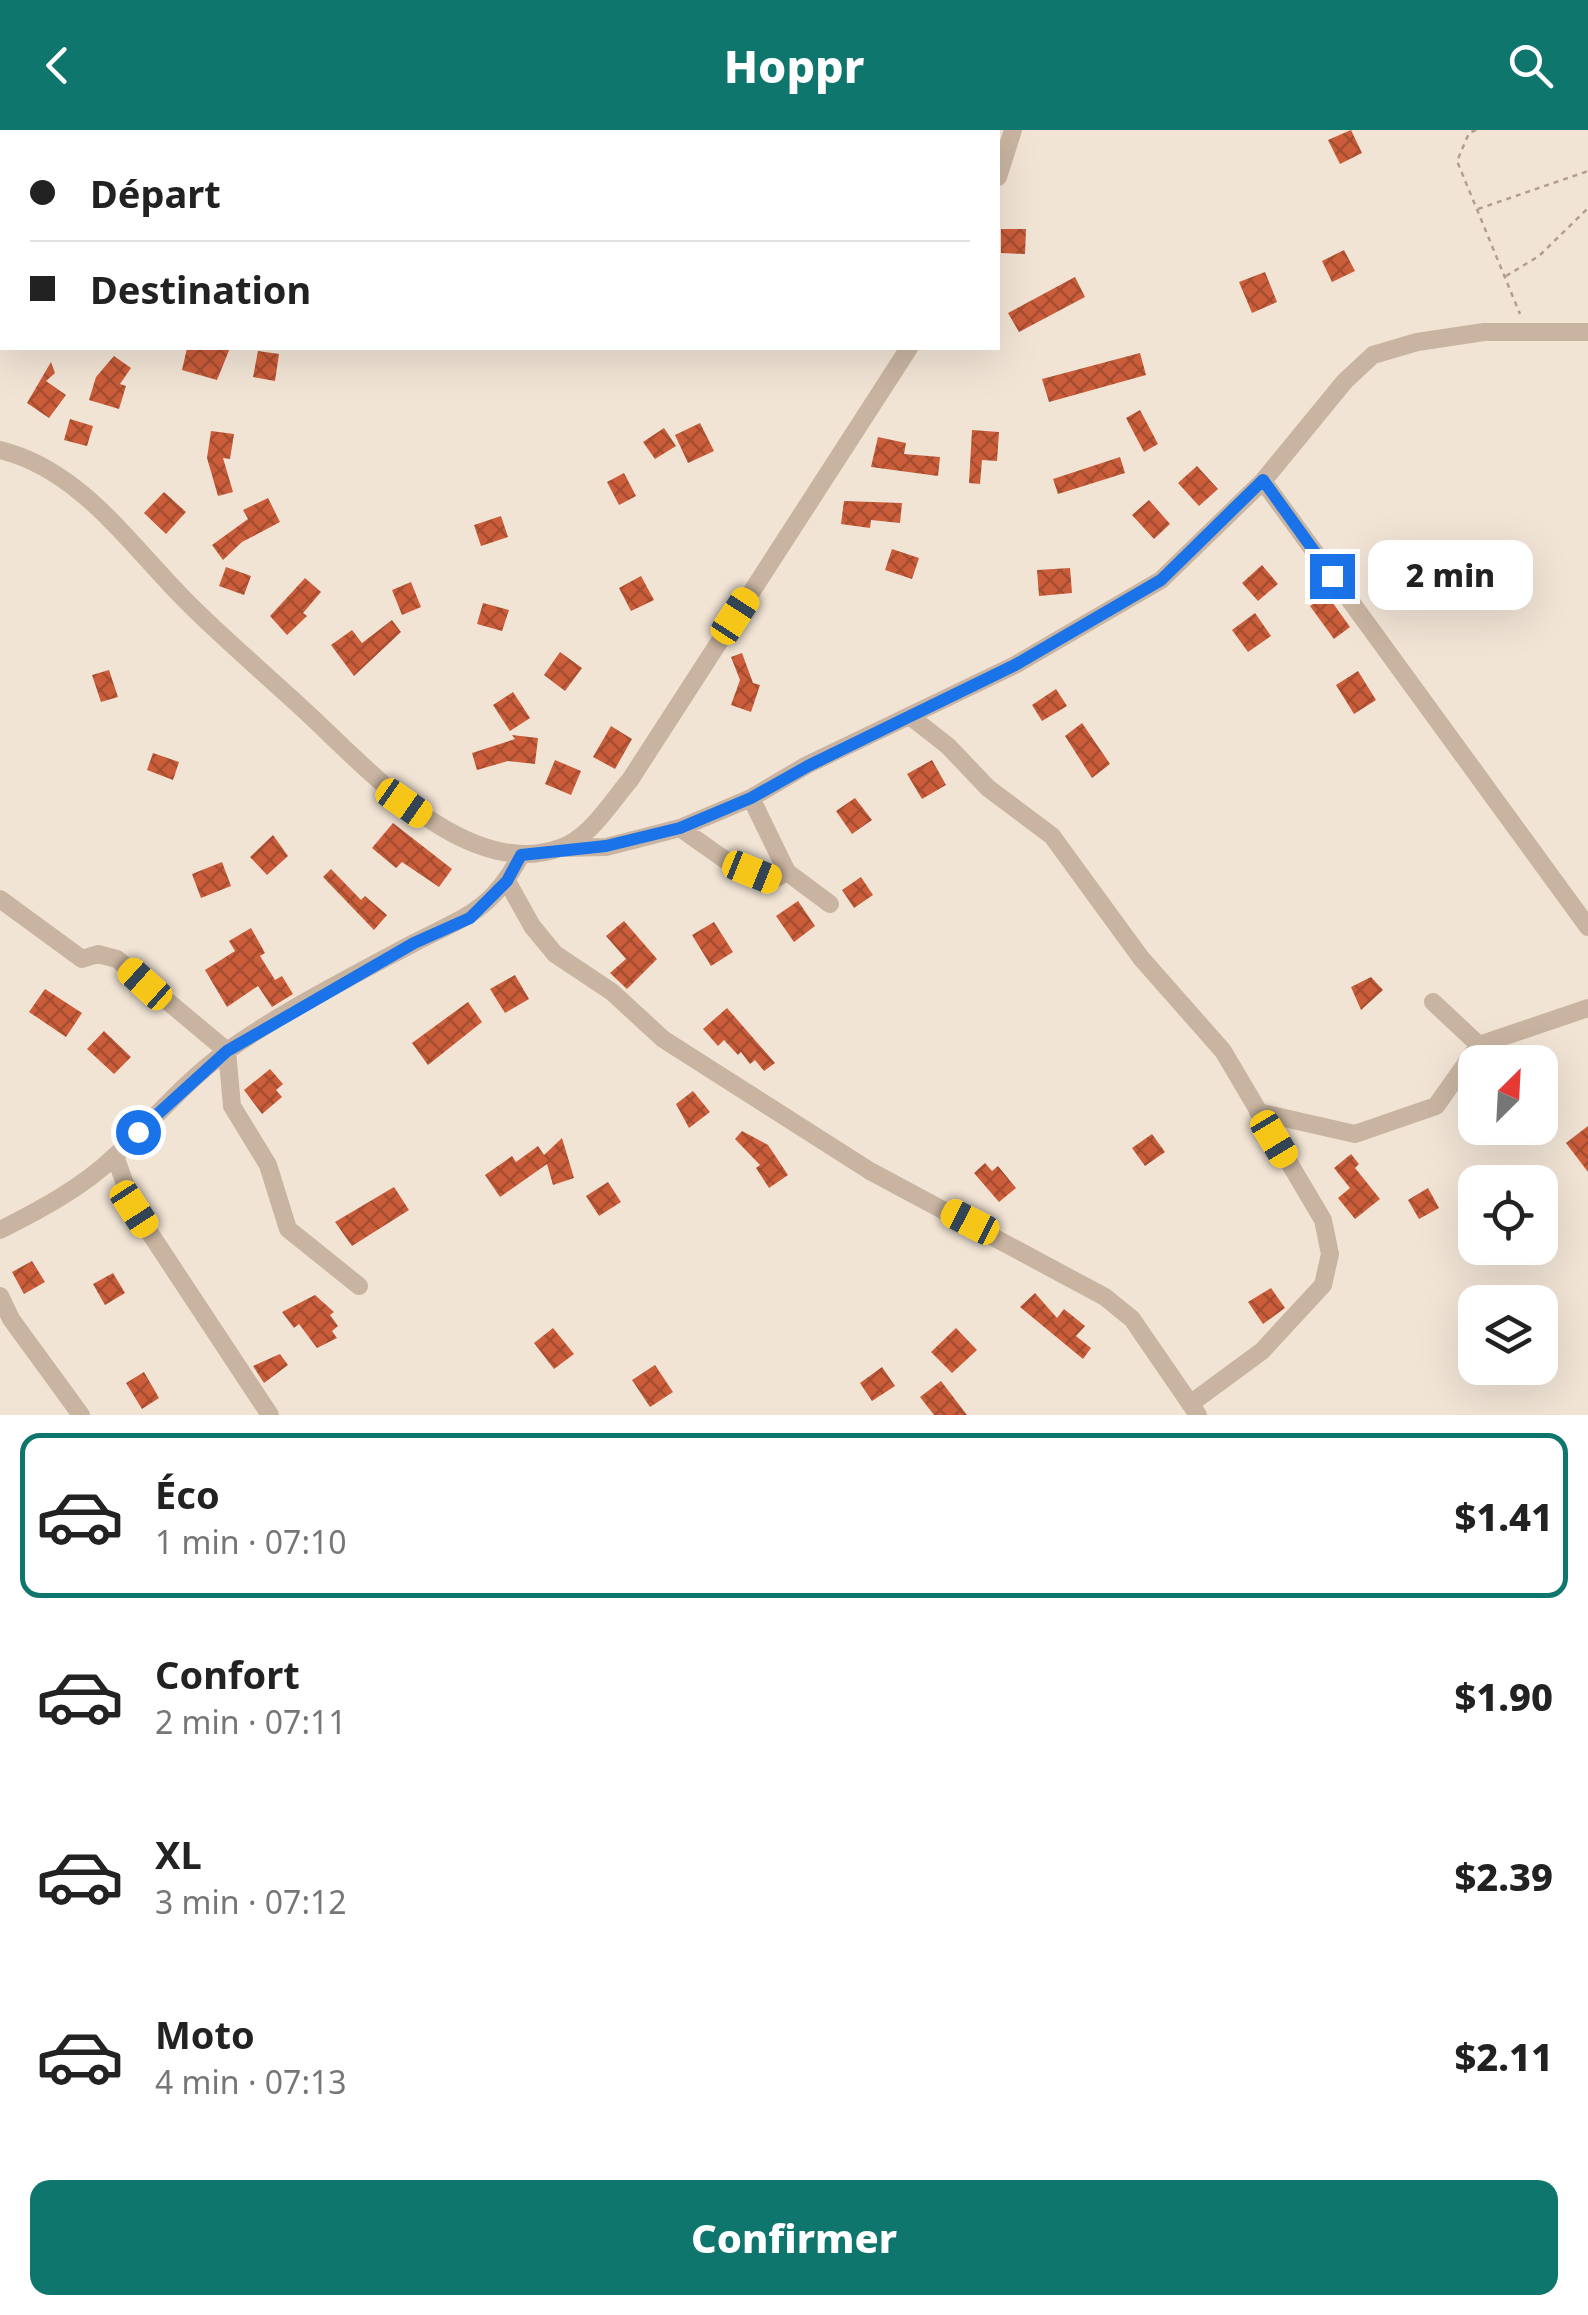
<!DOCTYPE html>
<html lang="fr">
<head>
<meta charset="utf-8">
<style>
	:root { --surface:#fff; --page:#f6f6f6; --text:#222; --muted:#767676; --line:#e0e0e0; --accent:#0f766e }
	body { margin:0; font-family:"Noto Sans",sans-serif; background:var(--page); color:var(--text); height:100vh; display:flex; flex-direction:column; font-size:38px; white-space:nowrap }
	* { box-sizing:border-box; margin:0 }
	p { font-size:32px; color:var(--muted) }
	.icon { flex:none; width:55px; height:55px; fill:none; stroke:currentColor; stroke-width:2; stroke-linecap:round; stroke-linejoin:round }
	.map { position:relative; height:1285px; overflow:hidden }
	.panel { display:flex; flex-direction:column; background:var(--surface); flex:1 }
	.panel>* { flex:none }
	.hud { position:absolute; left:0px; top:0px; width:1000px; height:220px; box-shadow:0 10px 40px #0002; display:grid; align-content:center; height:220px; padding:0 30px; background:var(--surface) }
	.needle { width:65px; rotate:24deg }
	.fabs { position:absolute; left:1458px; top:915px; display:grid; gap:20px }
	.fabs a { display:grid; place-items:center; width:100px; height:100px; border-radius:20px; background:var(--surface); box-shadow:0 10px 40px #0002; font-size:50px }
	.end { position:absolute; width:45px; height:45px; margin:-22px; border:12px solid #1a73e8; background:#fff; box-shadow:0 0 0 5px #fff }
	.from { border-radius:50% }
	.bubble { position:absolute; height:70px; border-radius:20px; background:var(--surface); box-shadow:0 10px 40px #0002; font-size:32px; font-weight:800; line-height:70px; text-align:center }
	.car { position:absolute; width:30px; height:60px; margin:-30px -15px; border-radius:12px; box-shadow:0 0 8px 2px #0007; background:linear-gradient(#f5c518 24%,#345 0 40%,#f5c518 0 76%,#345 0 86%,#f5c518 0) }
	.hud b { display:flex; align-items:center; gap:35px; height:95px; font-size:38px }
	.hud b+b { border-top:2px solid var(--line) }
	.hud i { width:25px; height:25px; background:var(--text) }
	ul { padding:18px 0 0; list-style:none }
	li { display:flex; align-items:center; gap:30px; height:165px; margin:0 20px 15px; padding:0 10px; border:5px solid transparent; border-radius:20px }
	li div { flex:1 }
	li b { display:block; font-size:38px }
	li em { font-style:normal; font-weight:800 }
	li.current { border-color:var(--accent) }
	li>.icon { width:90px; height:90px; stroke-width:1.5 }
	.cta { display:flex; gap:20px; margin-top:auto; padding:20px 30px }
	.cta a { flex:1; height:115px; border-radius:20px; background:var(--accent); color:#fff; font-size:40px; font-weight:800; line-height:115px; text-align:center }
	header { display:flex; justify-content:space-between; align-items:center; height:130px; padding:0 30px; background:var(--accent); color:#fff; font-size:45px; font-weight:800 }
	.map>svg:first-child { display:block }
</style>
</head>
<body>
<header><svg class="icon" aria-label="back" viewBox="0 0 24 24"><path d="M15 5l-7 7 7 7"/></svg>Hoppr<svg class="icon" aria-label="search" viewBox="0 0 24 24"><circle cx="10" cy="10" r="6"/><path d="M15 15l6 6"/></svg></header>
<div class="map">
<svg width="1588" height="1285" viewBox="0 0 1588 1285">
	<defs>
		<pattern id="building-cross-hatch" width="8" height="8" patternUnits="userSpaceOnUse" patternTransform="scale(2.5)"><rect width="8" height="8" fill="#cb5d3a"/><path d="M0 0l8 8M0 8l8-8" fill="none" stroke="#a54d31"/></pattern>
	</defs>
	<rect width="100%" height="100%" fill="#f1e4d5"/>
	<path fill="url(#building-cross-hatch)" d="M1351,0L1362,23L1340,34L1328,10Z
		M1001,99H1026L1025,124L1001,123Z
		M1344,120L1355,141L1332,152L1322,131Z
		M1265,142L1277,172L1252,183L1239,152Z
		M1075,147L1085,167L1019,202L1008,183Z
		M187,218H230L217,250L182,240Z
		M258,221L279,224L275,251L253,247Z
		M1140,223L1146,245L1049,272L1042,249Z
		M114,226L131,238L120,254L126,256L119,279L89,270L96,247Z
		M51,232L55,243L46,251L66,265L49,288L27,273Z
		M1140,280L1158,314L1144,322L1126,288Z
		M70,289L93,296L87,316L64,310Z
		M700,293L714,321L688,333L675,305Z
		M664,298L676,316L655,329L643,312Z
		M972,300L999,302L997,331L982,330L980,354L969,353Z
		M211,301L234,304L230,329L223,328L233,362L218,366L207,328Z
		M878,307L906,313L904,324L940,327L938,346L871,337Z
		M1120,327L1125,343L1058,364L1053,349Z
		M1197,336L1218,359L1199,376L1178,353Z
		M624,343L636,366L619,375L607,352Z
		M164,362L186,382L166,404L144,383Z
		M268,368L280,392L242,412L223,430L212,415L248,389L243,380Z
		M1149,370L1170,394L1154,409L1132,385Z
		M844,371L902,373L900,393L871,390L870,398L841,394Z
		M501,386L508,407L481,416L474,395Z
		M892,419L919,428L912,449L885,440Z
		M1262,435L1278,454L1258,471L1242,453Z
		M226,437L251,446L244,465L219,456Z
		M1070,438L1072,463L1039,466L1037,440Z
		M641,446L654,470L631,481L619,458Z
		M305,448L321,462L303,483L307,486L287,505L270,486Z
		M411,452L421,477L402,485L392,460Z
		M1327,465L1350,497L1334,509L1310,476Z
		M483,473L509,480L502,501L477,494Z
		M1255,483L1271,506L1248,522L1232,500Z
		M392,490L401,502L354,546L331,515L352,500L362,513Z
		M560,522L582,538L565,561L544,545Z
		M742,523L753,553L760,555L751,582L731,575L740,550L731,527Z
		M109,540L118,567L101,572L92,545Z
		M1358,541L1376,570L1354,584L1336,555Z
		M1056,559L1067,576L1042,591L1032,575Z
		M513,562L530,588L510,601L493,575Z
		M1082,593L1110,634L1092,648L1065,606Z
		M611,596L632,609L615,639L593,627Z
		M512,605L538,608L535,634L508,631L477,640L472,623L515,609Z
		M153,623L179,632L173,650L147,640Z
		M555,630L581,641L571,665L545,654Z
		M932,630L946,655L922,669L907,644Z
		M855,668L872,690L852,704L836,681Z
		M393,693L452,739L439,757L402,732L396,738L372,718Z
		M273,705L288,726L267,745L250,727Z
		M222,732L231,756L201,768L192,744Z
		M331,739L361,770L365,766L387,785L374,800L323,747Z
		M861,747L873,765L854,778L842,760Z
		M798,771L815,796L794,812L776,786Z
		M624,791L657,829L627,859L610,843L626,829L606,806Z
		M714,792L733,822L711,836L692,805Z
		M251,798L265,823L260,826L275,850L282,846L293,864L272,877L258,856L227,877L205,840L235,821L229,811Z
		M515,845L529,869L505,883L490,859Z
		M1371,847L1383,860L1361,880L1351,857Z
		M45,859L82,883L66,907L29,882Z
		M468,872L482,892L428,935L412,913Z
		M727,878L775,933L764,941L755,930L750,934L741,922L738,925L724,910L718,916L703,899Z
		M104,901L131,927L114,944L87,919Z
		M270,939L283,954L276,960L282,967L262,984L244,960Z
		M693,961L710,982L689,998L676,974Z
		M1588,996V1042L1566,1013Z
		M742,1001L768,1015L788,1045L769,1058L756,1038L760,1035L735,1009Z
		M1152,1004L1165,1022L1145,1036L1132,1018Z
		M562,1008L574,1048L553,1055L547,1034L500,1067L485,1045L512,1026L516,1032L538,1016L544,1025Z
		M1351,1024L1359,1034L1355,1038L1380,1069L1355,1089L1338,1068L1350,1058L1334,1038Z
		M985,1033L992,1041L998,1036L1016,1058L999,1072L974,1043Z
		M608,1052L621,1072L599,1086L586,1066Z
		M394,1057L409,1080L352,1116L335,1092Z
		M1428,1058L1439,1078L1419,1089L1408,1070Z
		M32,1131L45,1152L24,1164L12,1142Z
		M113,1143L125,1163L105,1175L93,1154Z
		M1271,1158L1285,1178L1263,1194L1248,1172Z
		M1035,1163L1057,1188L1064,1179L1085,1196L1076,1206L1091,1218L1083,1229L1020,1177Z
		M315,1165L334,1182L330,1185L338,1196L332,1201L337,1208L317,1218L299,1194L294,1198L282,1182Z
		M553,1198L574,1224L554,1239L534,1213Z
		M956,1198L977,1220L952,1243L931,1222Z
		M280,1224L288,1235L264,1253L253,1236Z
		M655,1235L673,1262L650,1277L632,1250Z
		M882,1237L895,1256L872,1271L860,1253Z
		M144,1242L159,1268L142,1279L126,1253Z
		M941,1251L967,1285H934L920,1267Z"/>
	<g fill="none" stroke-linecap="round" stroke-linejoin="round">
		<path stroke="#b59d8c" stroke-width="2.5" stroke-dasharray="5 5" stroke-linecap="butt" d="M1476,0L1469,3L1457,31L1520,184
			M1478,79L1588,41
			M1506,146L1539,126L1588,78"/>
		<path stroke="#c9b4a1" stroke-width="18" d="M197,2L199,0
			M998,47L1013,0
			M0,138L2,137
			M0,320C81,340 130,415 186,471C224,509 265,544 304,580C364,635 466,752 560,718C590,708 610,673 630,650L909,218
			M1263,351L1588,797
			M911,587L948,616L988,658L1052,706L1141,828L1223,921L1323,1090L1330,1124L1323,1155L1262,1221L1190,1274
			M680,698L731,734L772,750L787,742L751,668
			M562,718L606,717L680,698L751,668L807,635L1015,535L1161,450L1263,351L1345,251L1373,225L1417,212L1484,202H1588
			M787,742L830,774
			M507,751L532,796L555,824L612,862L663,909L870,1041L1105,1167L1132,1189L1198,1285
			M0,769L82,829L98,824L117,829L227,921L232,976L268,1035L288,1099L359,1156
			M1479,915L1588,878
			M1258,982L1355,1004L1436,976L1479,915L1433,872
			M115,1026L134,1079L270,1285
			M0,1100C40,1080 83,1057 115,1026C153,991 184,952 227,921C282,882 352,846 412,814C464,787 491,782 521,725
			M0,1166L11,1189L81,1285"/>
	</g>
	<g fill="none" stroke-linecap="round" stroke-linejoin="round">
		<path stroke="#1a73e8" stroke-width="12" d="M138,1002L227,921L414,813L470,788L507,751L521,725L606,716L680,698L751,668L808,636L1015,535L1161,450L1263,350L1332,446"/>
	</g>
</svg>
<div class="fabs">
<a><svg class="needle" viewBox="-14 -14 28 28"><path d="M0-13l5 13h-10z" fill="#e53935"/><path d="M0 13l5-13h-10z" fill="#767676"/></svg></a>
<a><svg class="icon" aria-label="locate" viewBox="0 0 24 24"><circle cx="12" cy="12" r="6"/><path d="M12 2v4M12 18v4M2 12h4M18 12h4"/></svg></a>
<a><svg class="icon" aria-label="layers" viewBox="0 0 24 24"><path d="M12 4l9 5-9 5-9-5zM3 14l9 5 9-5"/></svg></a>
</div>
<i class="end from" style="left:138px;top:1002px"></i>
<i class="end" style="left:1332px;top:446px"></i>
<div class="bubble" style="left:1368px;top:410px;width:165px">2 min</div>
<i class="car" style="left:735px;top:486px;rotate:33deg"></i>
<i class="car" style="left:404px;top:673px;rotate:125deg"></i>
<i class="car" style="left:752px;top:742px;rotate:112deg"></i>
<i class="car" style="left:145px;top:854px;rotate:312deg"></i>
<i class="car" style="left:1274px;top:1009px;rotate:149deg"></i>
<i class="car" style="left:134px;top:1079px;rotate:147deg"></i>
<i class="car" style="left:970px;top:1092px;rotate:297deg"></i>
<div class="hud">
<b><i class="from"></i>Départ</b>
<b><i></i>Destination</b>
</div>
</div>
<section class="panel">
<ul>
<li class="current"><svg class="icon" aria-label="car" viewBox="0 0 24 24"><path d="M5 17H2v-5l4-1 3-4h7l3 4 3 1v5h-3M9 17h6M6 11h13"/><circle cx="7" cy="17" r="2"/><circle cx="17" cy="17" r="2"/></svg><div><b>Éco</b><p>1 min · 07:10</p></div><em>$1.41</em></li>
<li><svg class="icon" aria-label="car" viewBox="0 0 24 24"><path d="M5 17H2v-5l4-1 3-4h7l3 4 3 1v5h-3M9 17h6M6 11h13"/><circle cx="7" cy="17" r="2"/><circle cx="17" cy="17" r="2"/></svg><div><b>Confort</b><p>2 min · 07:11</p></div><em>$1.90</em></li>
<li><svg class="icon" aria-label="car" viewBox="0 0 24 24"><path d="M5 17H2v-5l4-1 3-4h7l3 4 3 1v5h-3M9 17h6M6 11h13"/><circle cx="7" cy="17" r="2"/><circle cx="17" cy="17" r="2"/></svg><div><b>XL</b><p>3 min · 07:12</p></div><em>$2.39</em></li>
<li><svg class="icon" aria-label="car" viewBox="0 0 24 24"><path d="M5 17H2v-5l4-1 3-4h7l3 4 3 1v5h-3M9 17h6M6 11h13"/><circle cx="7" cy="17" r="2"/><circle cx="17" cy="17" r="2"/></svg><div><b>Moto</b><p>4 min · 07:13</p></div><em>$2.11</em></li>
</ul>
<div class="cta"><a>Confirmer</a></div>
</section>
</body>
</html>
